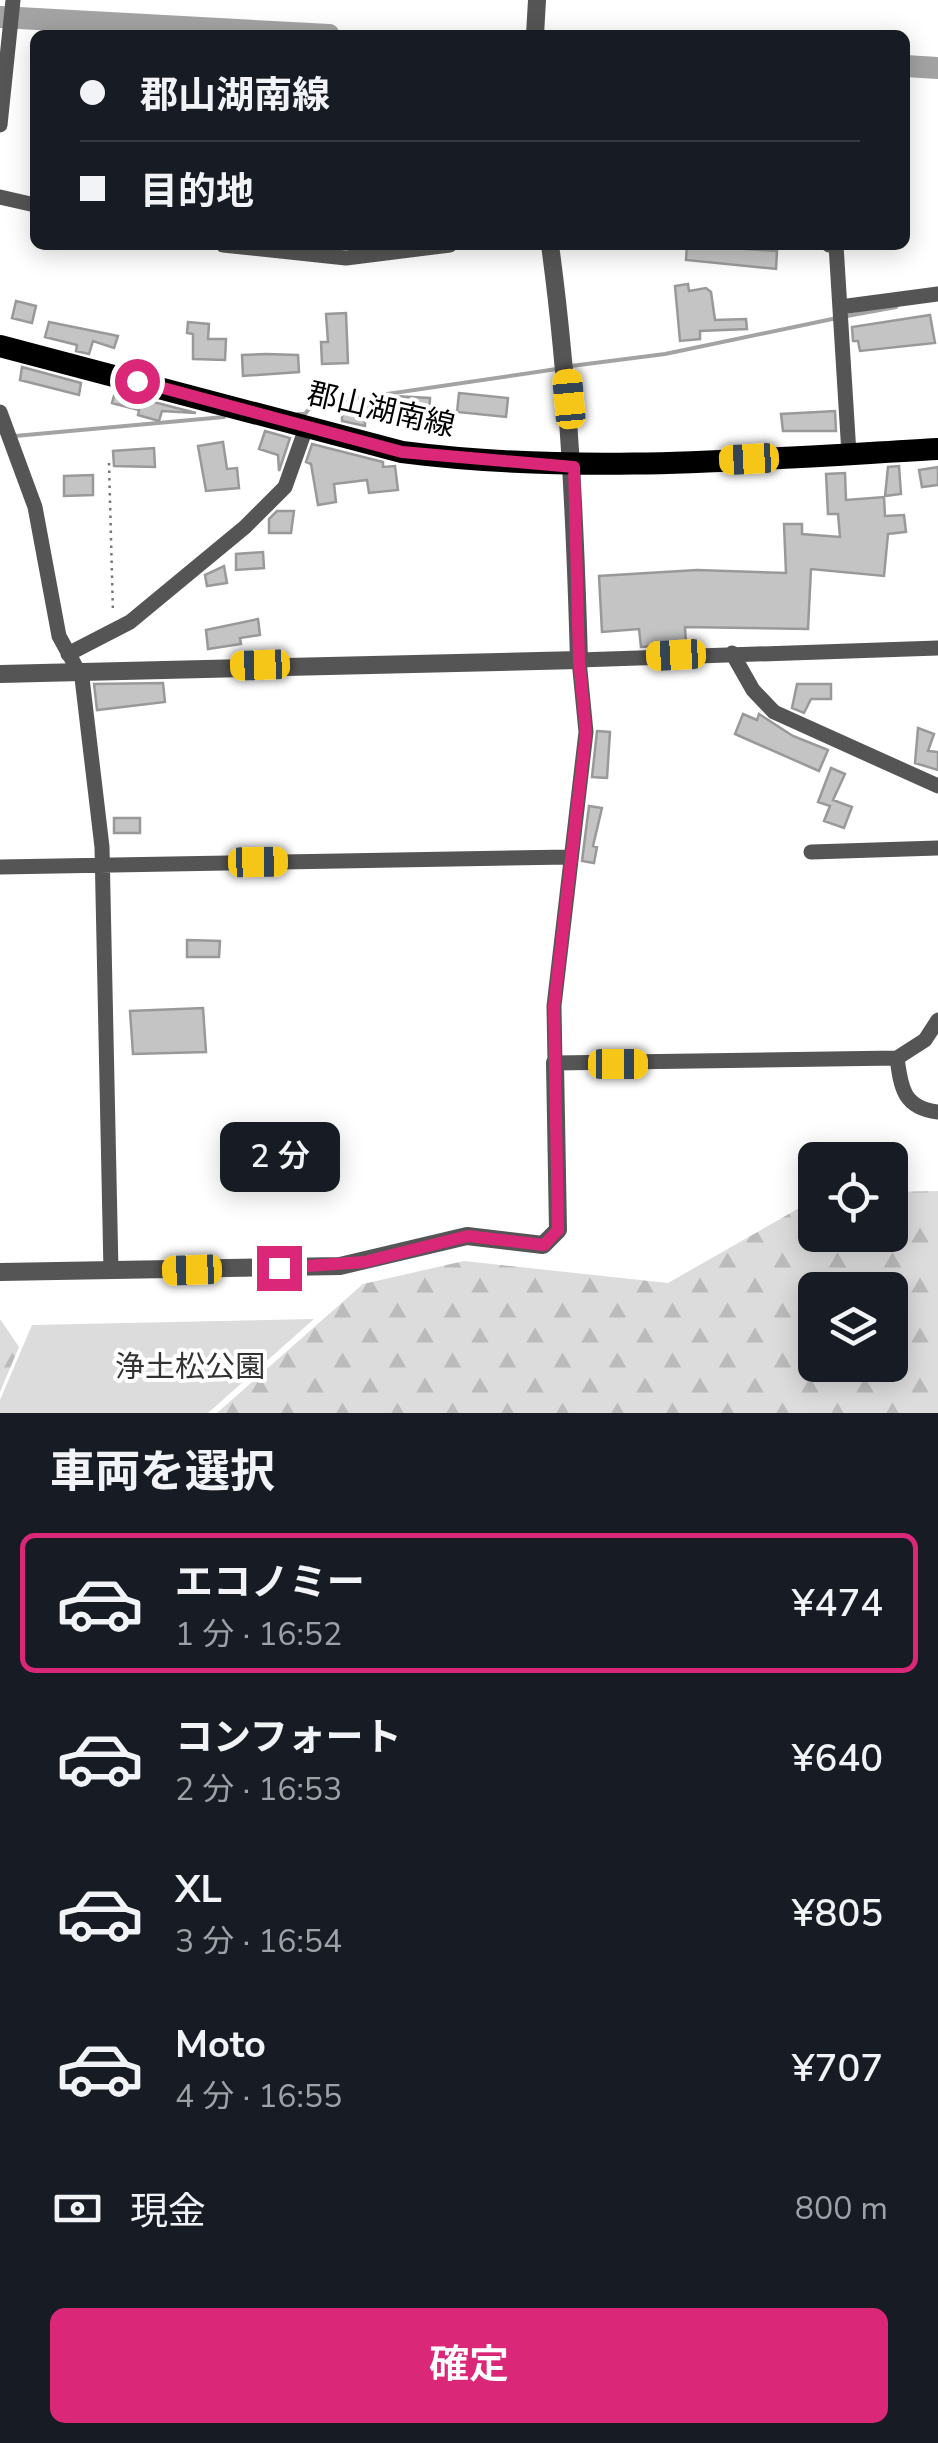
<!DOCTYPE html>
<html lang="ja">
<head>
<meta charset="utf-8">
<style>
	:root { --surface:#171b24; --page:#242831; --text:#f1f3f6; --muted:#9ea1a6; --line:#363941; --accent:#db2777 }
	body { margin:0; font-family:"Nunito Sans","Noto Sans JP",sans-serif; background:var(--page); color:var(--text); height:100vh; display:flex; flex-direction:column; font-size:38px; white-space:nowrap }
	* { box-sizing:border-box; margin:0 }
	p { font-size:32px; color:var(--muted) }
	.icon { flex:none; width:55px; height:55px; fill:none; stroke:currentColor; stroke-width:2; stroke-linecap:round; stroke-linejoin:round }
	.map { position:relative; height:1413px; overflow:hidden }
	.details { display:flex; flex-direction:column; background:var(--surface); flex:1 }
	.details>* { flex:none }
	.banner { position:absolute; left:30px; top:30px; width:880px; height:220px; border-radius:15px; box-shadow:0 5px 25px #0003; display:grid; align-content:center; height:220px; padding:0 50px; background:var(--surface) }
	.tools { position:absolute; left:798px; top:1142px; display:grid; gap:20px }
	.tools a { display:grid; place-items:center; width:110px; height:110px; border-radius:15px; background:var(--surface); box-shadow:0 5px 25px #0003; font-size:50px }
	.end { position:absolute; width:45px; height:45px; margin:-22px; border:12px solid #db2777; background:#fff; box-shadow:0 0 0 5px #fff }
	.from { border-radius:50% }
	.bubble { position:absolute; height:70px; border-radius:15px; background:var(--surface); box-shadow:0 5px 25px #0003; font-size:32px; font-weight:600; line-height:70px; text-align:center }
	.car { position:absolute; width:30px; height:60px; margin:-30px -15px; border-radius:12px; box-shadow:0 0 8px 2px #0007; background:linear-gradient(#f5c518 24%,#345 0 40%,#f5c518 0 76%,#345 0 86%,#f5c518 0) }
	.banner b { display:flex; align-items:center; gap:35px; height:95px; font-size:38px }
	.banner b+b { border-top:2px solid var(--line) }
	.banner i { width:25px; height:25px; background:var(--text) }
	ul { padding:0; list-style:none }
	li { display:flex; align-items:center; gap:30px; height:140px; margin:0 20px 15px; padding:0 30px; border:5px solid transparent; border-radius:15px }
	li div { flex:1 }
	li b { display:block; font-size:38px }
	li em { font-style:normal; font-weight:600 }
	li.selected { border-color:var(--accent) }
	li>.icon { width:90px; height:90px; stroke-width:1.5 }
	h2 { padding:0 50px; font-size:45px; line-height:120px }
	.pay { display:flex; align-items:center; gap:25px; height:110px; padding:0 50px; font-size:38px }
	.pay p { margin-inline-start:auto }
	.action { display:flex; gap:20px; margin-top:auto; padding:20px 50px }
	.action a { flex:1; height:115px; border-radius:15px; background:var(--accent); color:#fff; font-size:40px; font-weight:600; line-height:115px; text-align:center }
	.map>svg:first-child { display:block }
</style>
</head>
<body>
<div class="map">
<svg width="938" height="1413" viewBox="0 0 938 1413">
	<defs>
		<pattern id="forest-firs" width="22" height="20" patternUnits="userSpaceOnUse" patternTransform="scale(2.5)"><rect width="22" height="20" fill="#dcdcdc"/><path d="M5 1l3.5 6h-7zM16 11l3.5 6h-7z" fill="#bbb"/></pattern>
	</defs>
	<rect width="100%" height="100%" fill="#fff"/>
	<path fill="url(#forest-firs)" fill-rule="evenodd" d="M938,1191V1413H217L363,1284L464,1261L668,1283L815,1199V1235H890V1192ZM815,1290H890V1365H815Z
		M0,1319L19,1347L0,1392Z"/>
	<path fill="#dcdcdc" d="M314,1319L208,1413H0V1400L32,1325Z"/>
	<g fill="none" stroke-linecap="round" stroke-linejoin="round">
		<path stroke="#a3a3a3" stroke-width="4" d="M847,316L896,307
			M571,366L665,354L837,318
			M298,414H305L312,405L557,369
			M15,436L224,417"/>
		<path stroke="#a3a3a3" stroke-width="22" d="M0,17L329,35
			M905,66L938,68"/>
	</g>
	<path fill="#c4c4c4" stroke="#999" stroke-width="2.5" d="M687,245L777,251L776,269L686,260Z
		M688,284L689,291L706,288L711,292L715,320L746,319L747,329L700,331V339L680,341L675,286Z
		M16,301L36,306L32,323L12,318Z
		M346,313L348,363L322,364L321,342H328L326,314Z
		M930,315L935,343L860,351L858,341H853L852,327Z
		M49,322L118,336L114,348L93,341L89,354L76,351L77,345L45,337Z
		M188,322L209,324L208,339H226L225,360L193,359V334L187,333Z
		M266,354L298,355L299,372L243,376L242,355Z
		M22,367L81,383L79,395L20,380Z
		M115,392L196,413L162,411L159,421L138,415L139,410L112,403Z
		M459,393L508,398L506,417L457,412Z
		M375,395L430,398L429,419L365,418V426L342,421V409H361V402H375Z
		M835,411L836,431H783L781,414Z
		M265,431L290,438L279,471L278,455L259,449Z
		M223,442L227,469L237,468L239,488L206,491L198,446Z
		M312,444L383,462V467L395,466L398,490L369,493L367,480L334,484L336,502L318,505L311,464L306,462Z
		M154,448L155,467L114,466L113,451Z
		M899,466L901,494L885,496L888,467Z
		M938,467V485L922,487L919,470Z
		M845,473L846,500L884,497L885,516L904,515L906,532L888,534L884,576L811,569L808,629L685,627L686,644L641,647L639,629L602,632L599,576L697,570L786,573L784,524H802V534L840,537L838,514H828L826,474Z
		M93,475V495L64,496V476Z
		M277,511H294L291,533H269V519Z
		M263,552L264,568L236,570V554Z
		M224,566L227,583L207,586L205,575Z
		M258,619L260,635L240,638L241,644L208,649L206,630Z
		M163,683L165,702L97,710L94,684Z
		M797,684H831V699H811L804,713L792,708Z
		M743,714L757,720L759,714L793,736L828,750L819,771L735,734Z
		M918,728L934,734L928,751L938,752V770L915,763Z
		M597,731L610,732L607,778L592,777Z
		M831,768L845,774L833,800L852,807L844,828L824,821L830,806L818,802Z
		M589,806L602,808L593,846L597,847L594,863L582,861Z
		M114,818H140V833H114Z
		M187,940L220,941L219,957H187Z
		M203,1008L206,1052L133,1054L130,1011Z"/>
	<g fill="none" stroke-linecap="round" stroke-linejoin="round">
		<path stroke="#777" stroke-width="2.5" stroke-dasharray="2.5 5" stroke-linecap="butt" d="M109,463L113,613"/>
		<path stroke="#555" stroke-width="15" d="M0,125L13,0
			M0,197L35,205
			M223,245L346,258L450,245
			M829,245H836L849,454
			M840,307L938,294
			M0,412L35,507L59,636L82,678L102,847L111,1271
			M938,648L579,660L586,732L554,1006L555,1063L897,1058L925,1040L938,1020
			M732,653L753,690L774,712L938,786
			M68,654L130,622L245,527L285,487L307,425
			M811,852L938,848
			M0,867L569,857
			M897,1058C901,1089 904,1108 938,1112"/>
		<path stroke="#555" stroke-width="18" d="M535,35L537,0
			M0,674L579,660C575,520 569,384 550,245
			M0,1272L340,1266L467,1236L543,1245L558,1230L555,1063"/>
		<path stroke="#000" stroke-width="22" d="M0,346L402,452C580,475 759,459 938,449"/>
	</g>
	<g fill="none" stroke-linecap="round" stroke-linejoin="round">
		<path stroke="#db2777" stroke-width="12" d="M137,381L402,452L574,467L579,660L586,732L554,1006L558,1230L544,1245L468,1236L364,1262L279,1268"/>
	</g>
	<g text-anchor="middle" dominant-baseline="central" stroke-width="8" stroke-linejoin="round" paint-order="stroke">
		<g font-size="30" fill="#000" stroke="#fff">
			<text transform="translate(381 410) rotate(13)">郡山湖南線</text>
		</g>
		<g font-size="30" fill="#333" stroke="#fff">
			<text x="190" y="1367">浄土松公園</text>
		</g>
	</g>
</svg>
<div class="tools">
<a><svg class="icon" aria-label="locate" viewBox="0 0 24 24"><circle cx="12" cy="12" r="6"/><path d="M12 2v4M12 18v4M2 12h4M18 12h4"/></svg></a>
<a><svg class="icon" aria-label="layers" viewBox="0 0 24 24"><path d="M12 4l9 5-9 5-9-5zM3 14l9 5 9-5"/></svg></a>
</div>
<i class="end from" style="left:137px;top:381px"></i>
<i class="end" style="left:279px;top:1268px"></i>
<div class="bubble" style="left:220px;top:1122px;width:120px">2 分</div>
<i class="car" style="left:569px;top:399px;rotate:355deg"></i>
<i class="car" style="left:749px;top:459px;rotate:267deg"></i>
<i class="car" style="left:676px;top:655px;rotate:267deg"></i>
<i class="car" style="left:260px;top:665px;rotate:268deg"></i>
<i class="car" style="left:258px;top:862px;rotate:89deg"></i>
<i class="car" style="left:618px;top:1064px;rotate:90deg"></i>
<i class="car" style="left:192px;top:1270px;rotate:268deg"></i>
<div class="banner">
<b><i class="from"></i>郡山湖南線</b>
<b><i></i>目的地</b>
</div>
</div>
<section class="details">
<h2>車両を選択</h2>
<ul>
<li class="selected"><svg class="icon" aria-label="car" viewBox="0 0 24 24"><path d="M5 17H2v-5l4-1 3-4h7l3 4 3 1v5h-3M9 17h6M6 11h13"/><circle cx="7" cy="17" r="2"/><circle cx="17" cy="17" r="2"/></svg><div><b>エコノミー</b><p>1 分 · 16:52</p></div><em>¥474</em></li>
<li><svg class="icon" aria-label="car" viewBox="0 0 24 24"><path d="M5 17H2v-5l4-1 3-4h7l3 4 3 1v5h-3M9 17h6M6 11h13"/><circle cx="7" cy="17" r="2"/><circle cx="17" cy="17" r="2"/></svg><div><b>コンフォート</b><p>2 分 · 16:53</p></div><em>¥640</em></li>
<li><svg class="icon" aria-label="car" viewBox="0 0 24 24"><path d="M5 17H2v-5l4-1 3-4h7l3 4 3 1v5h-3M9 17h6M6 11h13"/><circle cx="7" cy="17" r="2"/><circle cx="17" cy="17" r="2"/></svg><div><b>XL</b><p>3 分 · 16:54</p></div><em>¥805</em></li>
<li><svg class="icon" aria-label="car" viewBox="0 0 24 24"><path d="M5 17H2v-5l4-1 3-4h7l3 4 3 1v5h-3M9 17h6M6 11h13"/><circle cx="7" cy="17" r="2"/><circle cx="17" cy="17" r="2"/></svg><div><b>Moto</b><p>4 分 · 16:55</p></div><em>¥707</em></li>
</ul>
<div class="pay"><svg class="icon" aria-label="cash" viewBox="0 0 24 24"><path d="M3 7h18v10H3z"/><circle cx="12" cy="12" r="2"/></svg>現金<p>800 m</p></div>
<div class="action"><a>確定</a></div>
</section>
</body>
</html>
